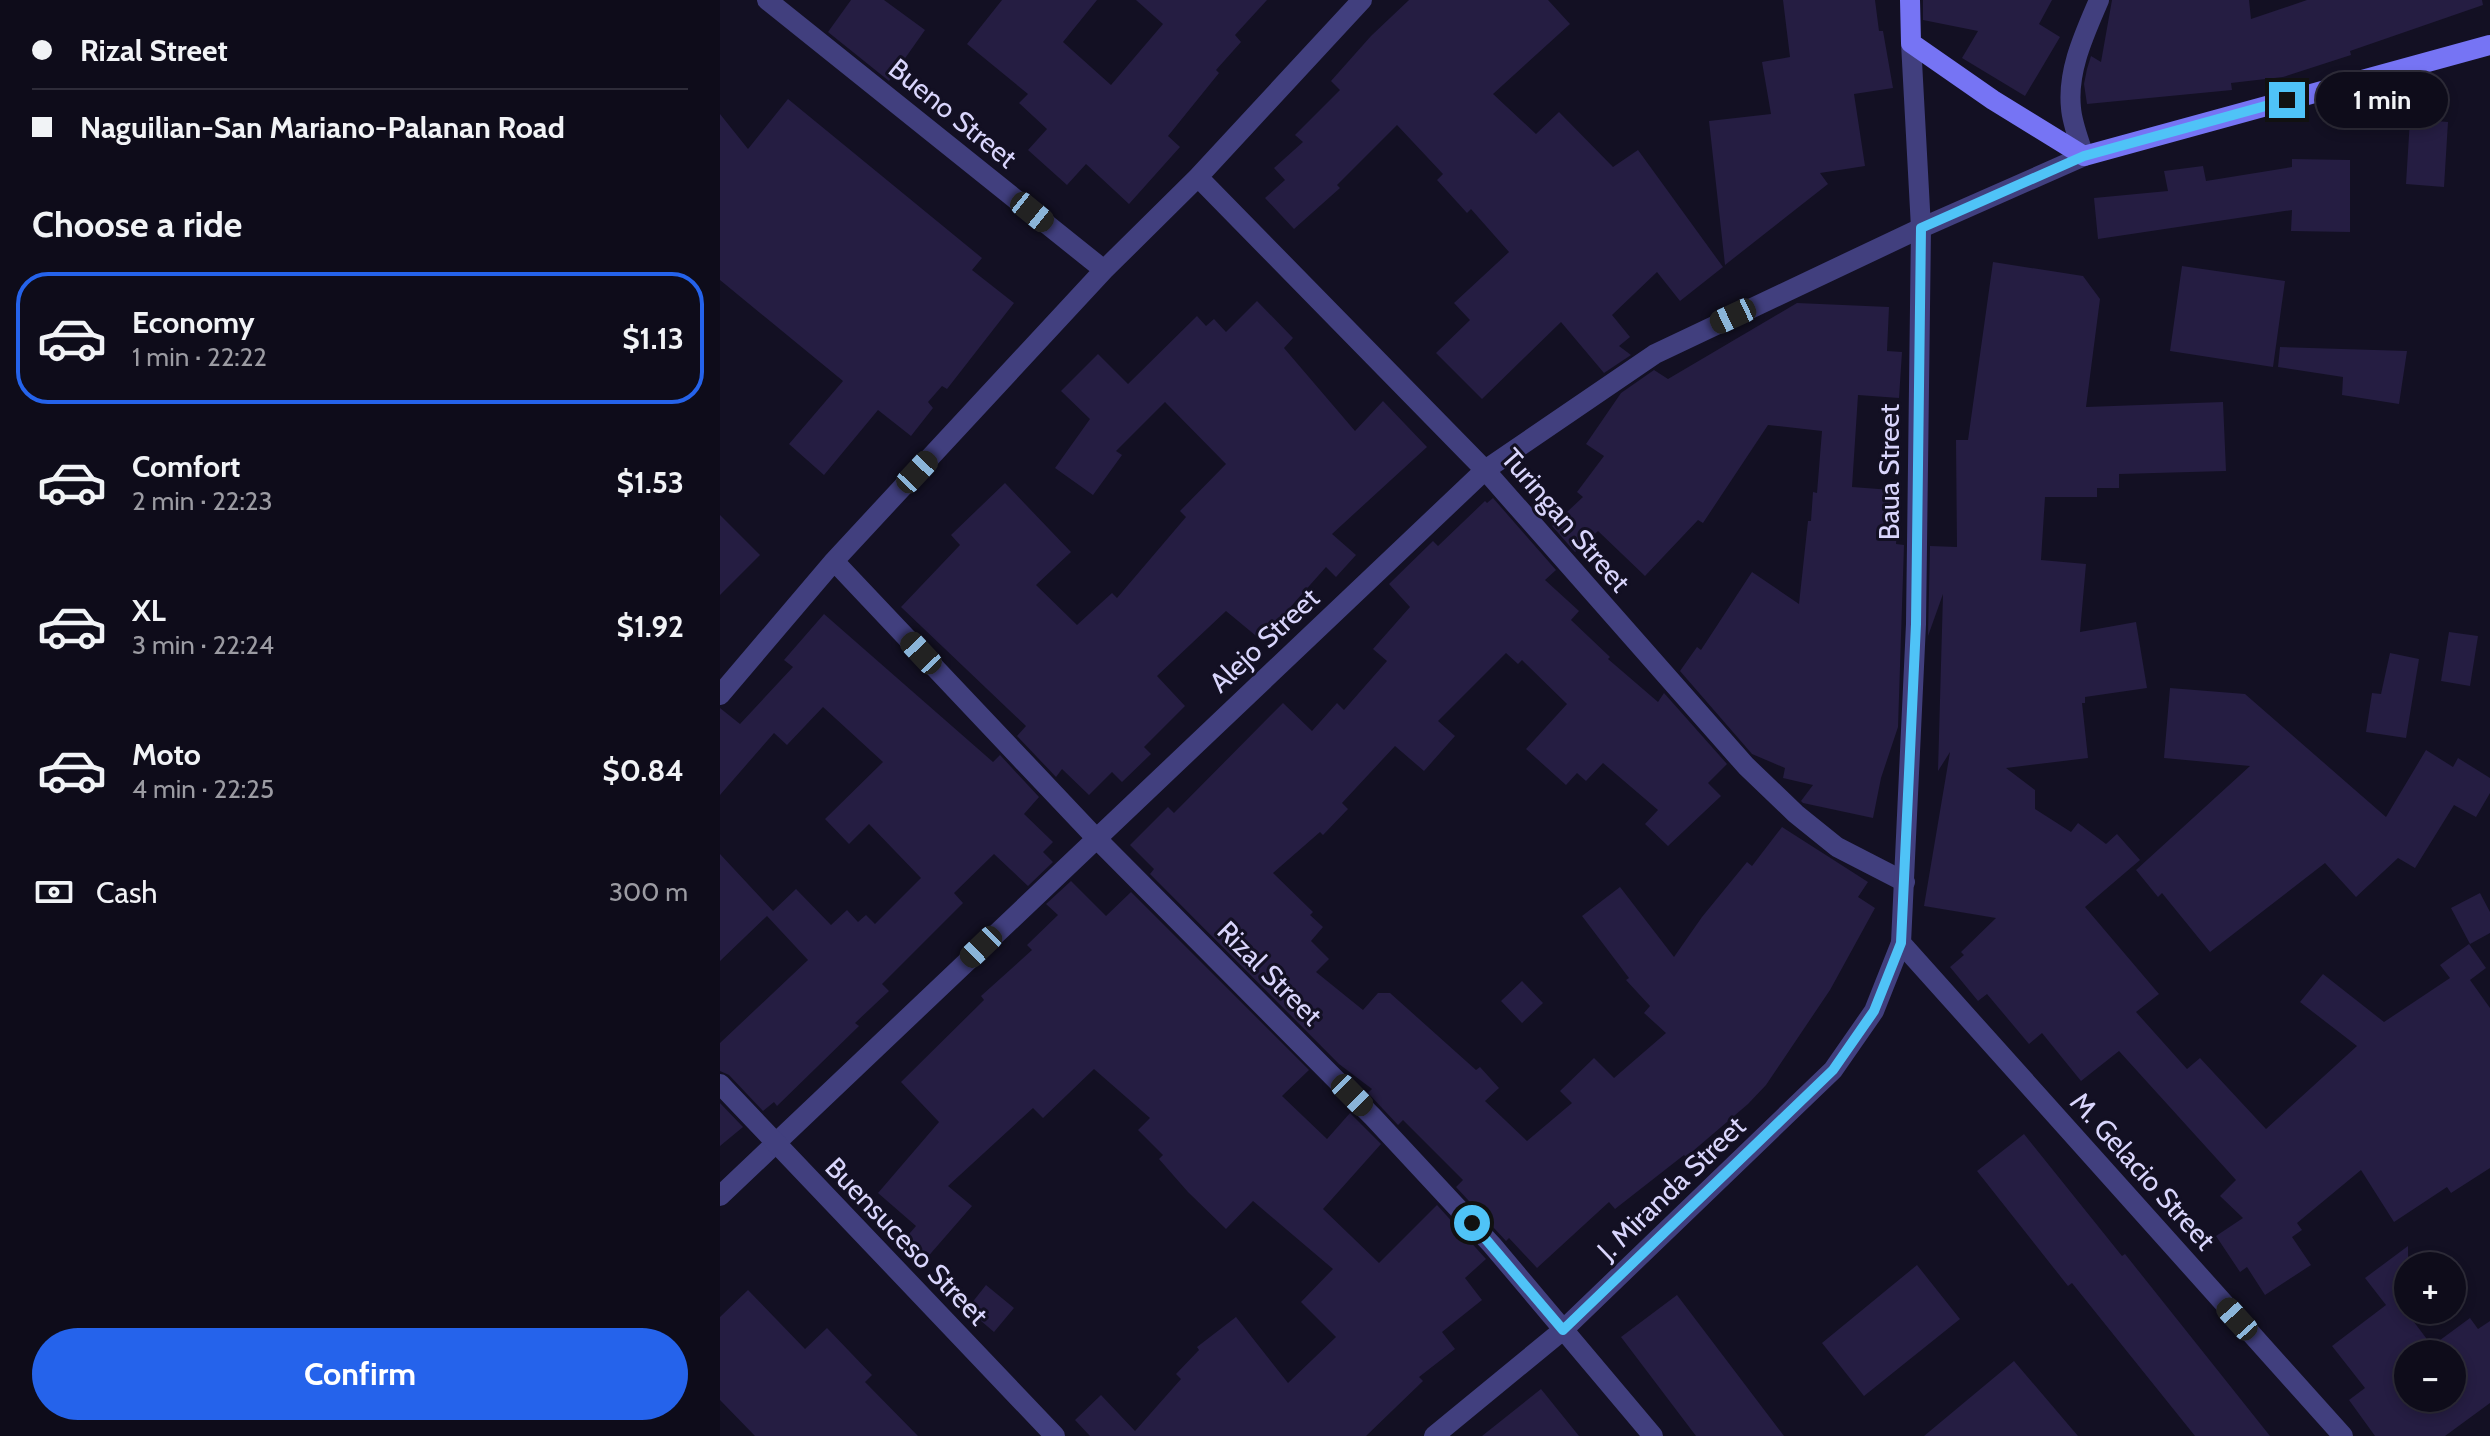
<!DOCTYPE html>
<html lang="en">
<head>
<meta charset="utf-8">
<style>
	:root { --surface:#0e0c1a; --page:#1c1a27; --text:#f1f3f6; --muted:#9b9ba2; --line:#2e2c39; --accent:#2563eb }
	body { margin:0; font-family:Cabin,sans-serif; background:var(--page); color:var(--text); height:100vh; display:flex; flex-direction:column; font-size:30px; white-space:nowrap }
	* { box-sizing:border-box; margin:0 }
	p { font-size:26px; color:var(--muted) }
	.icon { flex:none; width:44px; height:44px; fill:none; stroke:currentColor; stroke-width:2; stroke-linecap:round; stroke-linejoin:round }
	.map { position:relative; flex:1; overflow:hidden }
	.details { display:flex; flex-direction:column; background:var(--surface); width:720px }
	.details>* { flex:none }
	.banner { display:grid; align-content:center; height:176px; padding:0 32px; background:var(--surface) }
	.tools { position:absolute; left:1674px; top:1252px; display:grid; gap:16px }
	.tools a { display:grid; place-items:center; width:72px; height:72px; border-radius:50%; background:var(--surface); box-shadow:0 4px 12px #0003,0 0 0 2px var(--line); font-size:40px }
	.end { position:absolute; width:36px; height:36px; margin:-18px; border:10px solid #4fc3f7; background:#111; box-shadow:0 0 0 4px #111 }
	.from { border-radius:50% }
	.bubble { position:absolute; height:56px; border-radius:28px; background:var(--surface); box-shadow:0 4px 12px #0003,0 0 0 2px var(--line); font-size:26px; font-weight:700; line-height:56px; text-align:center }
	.car { position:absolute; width:24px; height:48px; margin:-24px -12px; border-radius:10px; box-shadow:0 0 6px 2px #0007; background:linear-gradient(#222 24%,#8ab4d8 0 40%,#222 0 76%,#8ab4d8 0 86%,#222 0) }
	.banner b { display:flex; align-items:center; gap:28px; height:76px; font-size:30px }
	.banner b+b { border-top:2px solid var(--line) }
	.banner i { width:20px; height:20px; background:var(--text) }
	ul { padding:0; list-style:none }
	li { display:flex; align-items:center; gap:24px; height:132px; margin:0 16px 12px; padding:0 16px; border:4px solid transparent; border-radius:32px }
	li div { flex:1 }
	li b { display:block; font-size:30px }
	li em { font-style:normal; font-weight:700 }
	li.active { border-color:var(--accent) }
	li>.icon { width:72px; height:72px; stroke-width:1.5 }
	h2 { padding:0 32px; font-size:36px; line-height:96px }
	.pay { display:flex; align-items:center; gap:20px; height:88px; padding:0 32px; font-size:30px }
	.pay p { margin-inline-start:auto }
	.primary-button { display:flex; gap:16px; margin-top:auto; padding:16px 32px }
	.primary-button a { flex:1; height:92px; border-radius:48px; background:var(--accent); color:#fff; font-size:32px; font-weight:700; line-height:92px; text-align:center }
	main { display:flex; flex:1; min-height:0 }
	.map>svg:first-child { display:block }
</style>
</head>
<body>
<main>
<section class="details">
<div class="banner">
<b><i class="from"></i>Rizal Street</b>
<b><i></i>Naguilian-San Mariano-Palanan Road</b>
</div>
<h2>Choose a ride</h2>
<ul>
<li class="active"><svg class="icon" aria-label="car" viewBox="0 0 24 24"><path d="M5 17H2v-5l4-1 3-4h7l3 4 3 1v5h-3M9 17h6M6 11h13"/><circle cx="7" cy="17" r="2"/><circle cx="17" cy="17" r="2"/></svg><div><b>Economy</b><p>1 min · 22:22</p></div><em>$1.13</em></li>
<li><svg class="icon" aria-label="car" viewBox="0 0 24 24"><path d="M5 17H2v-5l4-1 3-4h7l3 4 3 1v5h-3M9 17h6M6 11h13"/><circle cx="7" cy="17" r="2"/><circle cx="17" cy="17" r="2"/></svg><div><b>Comfort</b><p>2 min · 22:23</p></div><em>$1.53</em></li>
<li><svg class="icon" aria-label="car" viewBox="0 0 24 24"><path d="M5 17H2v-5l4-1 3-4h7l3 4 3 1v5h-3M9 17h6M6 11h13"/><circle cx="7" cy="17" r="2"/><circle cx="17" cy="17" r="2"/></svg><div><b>XL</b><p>3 min · 22:24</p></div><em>$1.92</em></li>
<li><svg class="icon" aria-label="car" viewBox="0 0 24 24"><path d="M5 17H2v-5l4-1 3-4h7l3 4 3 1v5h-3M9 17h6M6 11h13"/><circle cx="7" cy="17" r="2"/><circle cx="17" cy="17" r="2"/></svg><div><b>Moto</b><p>4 min · 22:25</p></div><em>$0.84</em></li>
</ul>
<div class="pay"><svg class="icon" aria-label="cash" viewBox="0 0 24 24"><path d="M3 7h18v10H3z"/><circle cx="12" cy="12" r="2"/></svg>Cash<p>300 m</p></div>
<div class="primary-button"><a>Confirm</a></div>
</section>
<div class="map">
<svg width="1770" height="1436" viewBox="0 0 1770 1436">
	<rect width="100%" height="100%" fill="#131023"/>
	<path fill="#251d42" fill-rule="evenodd" d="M131,0H164L205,30L169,81L108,32Z
		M282,0H377L343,42L391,85L443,24L416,0H547L515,35L521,42L496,70L499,73L448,136L460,147L409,204L366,164L347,185L308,150L327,129L299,103L308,94L247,44Z
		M689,0H828L850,24L773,94L816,134L839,112L893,167L918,150L1003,267L960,301L937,272L892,315L910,337L899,346L911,355L884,373L841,322L762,399L716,353L750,320L734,303L789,252L751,209L747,213L717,180L723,174L677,125L617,185L620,188L574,229L545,198L565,180L554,168L583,142L575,135L620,90L611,81L651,36Z
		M1063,0H1155L1159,31H1163L1173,88L1134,94L1145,166L1100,173L1108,184L1005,265L989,121L1051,114L1042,62L1070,57Z
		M1203,0H1332L1319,24L1340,37L1305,96L1242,58L1258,31L1203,20Z
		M1392,0H1529L1531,19L1587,0H1762L1763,5L1630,51L1631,55L1563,77L1511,83L1512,90L1367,104L1364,84L1367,69L1371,56L1381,62Z
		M68,99L262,258L252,270L294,303L227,389L222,386L208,402L213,408L191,436L158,410L104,475L69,444L123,381L0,280V114L28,149Z
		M1690,119L1728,122L1724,187L1686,184Z
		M1572,159L1630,160V232L1571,231L1572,210L1378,239L1374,198L1448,191L1444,171L1483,166L1486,181L1572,167Z
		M1273,262L1363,276L1380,299L1366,407L1503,402L1506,471L1399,474V488H1377V497H1325L1321,560L1366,564L1360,632L1416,622L1427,688L1365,697V703H1362L1368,758L1286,768L1315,790V809L1351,832L1358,823L1386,844L1397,834L1420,860L1365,907L1439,994L1416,1012L1467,1069L1480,1058L1546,1129L1637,1046L1580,1002L1603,974L1664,1022L1730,978L1720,965L1749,944L1766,968L1750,980L1770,1008V1168L1731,1193L1727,1187L1674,1222L1641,1170L1577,1223L1582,1230L1572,1237L1591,1265L1545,1295L1527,1267L1520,1272L1496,1236L1523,1218L1500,1196L1516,1180L1399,1051L1361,1081L1322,1033L1309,1044L1267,994L1258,1001L1230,967L1244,955L1241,952L1276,918L1204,906L1230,752L1218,771L1223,594L1208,636L1210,546L1237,547L1236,440H1248Z
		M1462,266L1565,281L1553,367L1450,351Z
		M537,301L573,338L564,348L635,431L663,401L707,447L612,534L636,555L616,577L606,567L541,640L506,611L437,676L465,706L424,747L431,754L402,782L392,772L369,795L342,769L336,777L297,736L306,726L181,607L240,545L231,535L285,483L351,552L316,585L357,625L392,593L397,598L466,517L460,511L506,464L445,402L396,451L402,455L373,495L335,468L370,419L341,391L378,354L408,384L477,316L486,326L494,319L506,332Z
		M1077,303L1169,307L1167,351L1182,352L1179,398L1138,395L1132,487L1172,490L1170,519L1178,520L1176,544L1184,545L1178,727L1161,778L1153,818L1083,803L1081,801L1093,785L1063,778L1065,768L1032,754L960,671L977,647L981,650L1032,572L1079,604L1088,521H1091L1093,492L1097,493L1102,431L1048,425L983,523L978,520L925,576L878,531L855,552L832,526L863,497L857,492L884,456L866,444L901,393L934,370L948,379Z
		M1560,347L1687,351L1679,404L1622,395L1623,377L1558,367Z
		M773,498L836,570L825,580L859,611L851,620L890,657L888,659L938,702L944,693L1007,764L988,783L1001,796L948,846L925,824L938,810L883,763L866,781L857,773L846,785L806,749L847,704L802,660L798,664L786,653L718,721L735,736L704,771L675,746L622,803L628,809L603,835L600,832L553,873L593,912L590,915L603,927L591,941L609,959L596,972L643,1010L658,993H670L756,1070L760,1067L779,1088L765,1101L807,1141L852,1103L840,1091L874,1058L894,1078L946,1033L924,1013L930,1006L906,980L909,978L862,916L900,887L954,957L982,917L1027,862L1032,866L1062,827L1148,882L1138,897L1155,908L1110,990L1046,1085L1028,1104L966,1157L964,1155L895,1209L889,1202L817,1268L789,1238L786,1241L736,1187L743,1180L683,1120L678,1125L648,1093L652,1089L619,1064L430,874L434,869L410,845L448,807L454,813L563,703L592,731L617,703L624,710L667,661L653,649L690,607L669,584L713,541L718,546L765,501L767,503Z
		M0,515L40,555L0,595Z
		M104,614L273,762L280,755L319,797L304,814L333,842L323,852L333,862L308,886L274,854L234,893L243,903L162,984L169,991L135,1023L139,1026L57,1106L54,1102L43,1111L9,1075L0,1071V1043L88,960L47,916L0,961V854L53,911L76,889L111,925L127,910L138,922L146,915L155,924L201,878L149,824L129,844L105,819L163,762L103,707L67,745L54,733L0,795V708L20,724L73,667L64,660Z
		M1729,632L1758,636L1750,686L1721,681Z
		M1670,653L1699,659L1686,738L1646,732L1652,693L1661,694Z
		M1450,688L1525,694L1666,817L1706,750L1733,767L1738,758L1770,778V793L1756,817L1734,805L1695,868L1678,858L1636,897L1605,863L1490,952L1442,893L1438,897L1416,870L1530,766L1444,758Z
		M351,881L386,916L411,892L589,1070L562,1096L607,1139L630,1113L661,1144L603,1209L659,1263L717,1205L766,1259L745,1278L762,1300L722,1332L735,1349L699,1377L703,1381L646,1436H370L355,1420L381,1395L415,1431L461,1379L456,1374L479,1350L477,1347L516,1317L568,1383L616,1337L581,1302L613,1269L533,1201L506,1229L468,1192L439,1159L443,1155L418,1130L430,1118L374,1069L323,1118L313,1108L228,1186L252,1206L205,1260L183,1241L196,1226L158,1193L219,1122L181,1082L264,1000L261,996L312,950L307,945L338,915L326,904Z
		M1760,893L1770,912V933L1750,944L1731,908Z
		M802,981L823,1003L802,1023L781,1001Z
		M0,1103L23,1127L0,1146Z
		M1304,1134L1402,1256L1405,1254L1550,1436H1475L1352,1283L1348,1286L1257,1171Z
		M1688,1246V1314L1712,1346L1750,1318L1758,1329L1770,1321V1403L1725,1436H1655L1629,1400L1645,1388L1612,1346L1666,1305L1645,1278ZM1688,1354H1732V1398H1688Z
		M1197,1265L1240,1319L1144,1396L1102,1343Z
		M266,1285L294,1308L274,1332L247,1309Z
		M28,1290L85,1349L107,1328L152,1375L145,1382L198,1436H35L0,1400V1317Z
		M957,1295L1064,1436H976L901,1337Z
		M1294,1361L1358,1436H1204Z
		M821,1389L859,1436H762Z"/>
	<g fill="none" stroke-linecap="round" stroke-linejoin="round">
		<path stroke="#413f7e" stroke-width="20" d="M47,0L384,270
			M1364,156C1359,140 1352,123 1351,108C1347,70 1365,33 1379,0
			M478,177L765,470L1026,766L1076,814L1117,847L1185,882
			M114,561L375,837L653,1117L772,1245L933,1436
			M0,695L114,561L384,270L478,177L642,0
			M0,1196L765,470L935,354L1201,228
			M714,1436L843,1330L1113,1070L1154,1011L1181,943"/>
		<path stroke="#413f7e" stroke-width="20" d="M1191,43L1201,228L1196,624L1181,943L1623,1436
			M1201,228L1364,156
			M0,1084L335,1436"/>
		<path stroke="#7674f4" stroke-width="20" d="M1190,0L1191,43L1273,100L1364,156L1770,45"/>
	</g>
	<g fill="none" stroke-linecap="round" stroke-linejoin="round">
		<path stroke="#4fc3f7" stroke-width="10" d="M752,1223L843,1330L1113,1070L1154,1011L1181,943L1196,624L1201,228L1364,156L1567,100"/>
	</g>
	<g text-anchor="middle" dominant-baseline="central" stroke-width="6" stroke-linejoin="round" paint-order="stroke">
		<g font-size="28" fill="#d9d5fc" stroke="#131023">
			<text transform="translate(233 113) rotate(39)">Bueno Street</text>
			<text transform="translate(1169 472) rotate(-90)">Baua Street</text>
			<text transform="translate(846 520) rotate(49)">Turingan Street</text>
			<text transform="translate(544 640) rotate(-43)">Alejo Street</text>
			<text transform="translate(550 973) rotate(45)">Rizal Street</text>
			<text transform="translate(1423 1171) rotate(48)">M. Gelacio Street</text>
			<text transform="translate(951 1188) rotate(-44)">J. Miranda Street</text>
			<text transform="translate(187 1241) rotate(46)">Buensuceso Street</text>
		</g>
	</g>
</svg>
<div class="tools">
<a>+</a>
<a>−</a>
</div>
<i class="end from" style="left:752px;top:1223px"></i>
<i class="end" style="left:1567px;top:100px"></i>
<div class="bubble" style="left:1596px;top:72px;width:132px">1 min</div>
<i class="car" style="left:312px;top:212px;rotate:129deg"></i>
<i class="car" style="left:1013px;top:316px;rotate:245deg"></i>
<i class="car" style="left:197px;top:472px;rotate:43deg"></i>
<i class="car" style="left:201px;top:653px;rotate:317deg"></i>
<i class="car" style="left:261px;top:947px;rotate:226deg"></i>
<i class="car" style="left:632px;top:1095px;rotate:135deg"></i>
<i class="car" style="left:1517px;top:1319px;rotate:318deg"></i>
</div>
</main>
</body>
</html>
